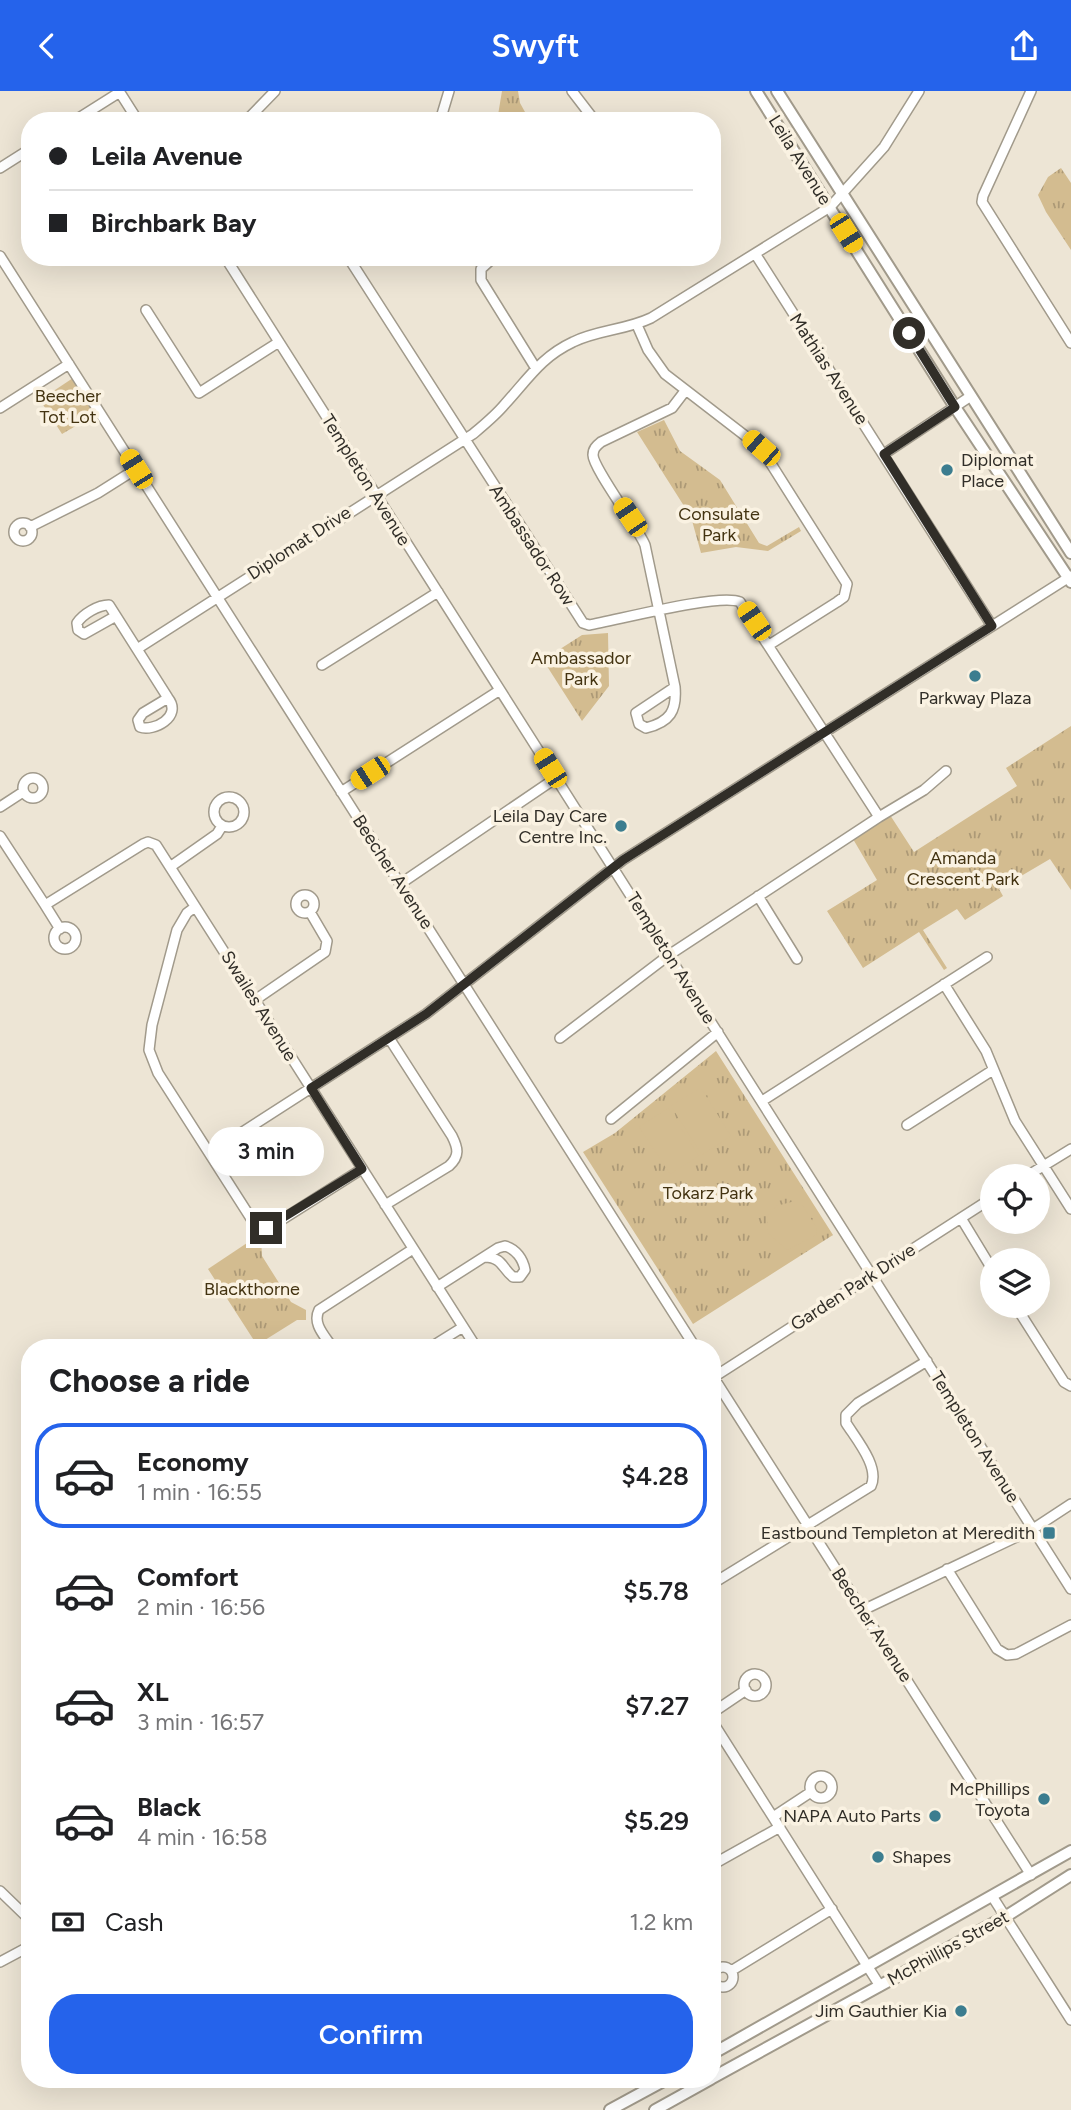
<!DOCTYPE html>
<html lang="en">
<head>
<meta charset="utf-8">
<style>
	:root { --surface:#fff; --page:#f2f2f2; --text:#202124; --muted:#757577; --line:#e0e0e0; --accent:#2563eb }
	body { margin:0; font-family:Figtree,sans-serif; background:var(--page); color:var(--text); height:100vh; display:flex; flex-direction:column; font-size:26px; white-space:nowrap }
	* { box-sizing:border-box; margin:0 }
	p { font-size:23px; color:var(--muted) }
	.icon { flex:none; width:38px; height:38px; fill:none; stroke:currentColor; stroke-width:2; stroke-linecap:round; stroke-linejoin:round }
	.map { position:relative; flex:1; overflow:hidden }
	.details { position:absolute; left:21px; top:1248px; width:700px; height:749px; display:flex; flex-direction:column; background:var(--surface); border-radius:28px; box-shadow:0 7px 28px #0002 }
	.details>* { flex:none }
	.banner { position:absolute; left:21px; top:21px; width:700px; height:154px; border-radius:28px; box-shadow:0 7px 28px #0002; display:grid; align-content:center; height:154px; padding:0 28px; background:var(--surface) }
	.controls { position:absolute; left:980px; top:1073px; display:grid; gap:14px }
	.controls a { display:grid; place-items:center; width:70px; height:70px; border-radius:50%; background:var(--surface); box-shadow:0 7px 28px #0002; font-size:35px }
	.end { position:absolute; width:32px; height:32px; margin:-16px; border:9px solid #312e28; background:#fff; box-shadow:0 0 0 4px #fff }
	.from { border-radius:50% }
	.bubble { position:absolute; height:49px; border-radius:24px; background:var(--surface); box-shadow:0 7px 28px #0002; font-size:23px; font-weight:600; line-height:49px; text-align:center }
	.car { position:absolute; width:21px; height:42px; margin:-21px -10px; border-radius:9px; box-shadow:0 0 5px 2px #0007; background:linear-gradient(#f5c518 24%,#345 0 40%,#f5c518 0 76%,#345 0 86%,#f5c518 0) }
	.banner b { display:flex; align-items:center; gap:24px; height:66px; font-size:26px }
	.banner b+b { border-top:2px solid var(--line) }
	.banner i { width:18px; height:18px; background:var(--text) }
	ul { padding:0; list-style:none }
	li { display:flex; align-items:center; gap:21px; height:105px; margin:0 14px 10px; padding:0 14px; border:4px solid transparent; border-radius:28px }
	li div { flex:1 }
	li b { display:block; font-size:26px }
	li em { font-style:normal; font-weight:600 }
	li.current { border-color:var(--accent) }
	li>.icon { width:63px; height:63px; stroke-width:1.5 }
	h2 { padding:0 28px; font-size:32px; line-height:84px }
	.pay { display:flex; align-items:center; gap:18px; height:77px; padding:0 28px; font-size:26px }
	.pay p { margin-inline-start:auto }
	.action { display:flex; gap:14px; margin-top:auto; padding:14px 28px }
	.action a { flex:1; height:80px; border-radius:28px; background:var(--accent); color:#fff; font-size:28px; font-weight:600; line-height:80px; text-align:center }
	header { display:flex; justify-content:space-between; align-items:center; height:91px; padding:0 28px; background:var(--accent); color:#fff; font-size:32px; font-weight:600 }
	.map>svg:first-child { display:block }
</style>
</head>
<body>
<header><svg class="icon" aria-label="back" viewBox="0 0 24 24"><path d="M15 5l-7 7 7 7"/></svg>Swyft<svg class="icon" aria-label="share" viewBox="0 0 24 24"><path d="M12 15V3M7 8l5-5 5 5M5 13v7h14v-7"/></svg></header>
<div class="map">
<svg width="1071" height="2019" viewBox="0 0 1071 2019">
	<defs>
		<pattern id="park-tufts" width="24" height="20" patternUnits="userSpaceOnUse" patternTransform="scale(1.75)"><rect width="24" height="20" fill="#d3bc90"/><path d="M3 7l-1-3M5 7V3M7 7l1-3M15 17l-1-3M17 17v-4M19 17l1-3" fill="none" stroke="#ac9976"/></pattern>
	</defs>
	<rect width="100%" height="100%" fill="#ede5d5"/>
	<path fill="url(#park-tufts)" d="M502,0H518L520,12L530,30H497Z
		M1061,77L1071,92V159L1046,121L1038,104L1048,86Z
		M73,287L96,323L62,343L40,309Z
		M664,329L680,360L720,389L759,452L767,455L799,436L801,440L768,460L736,456L701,462L691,426L637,341Z
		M608,542L609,595L582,630L543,569L582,544Z
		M1071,635V799L1050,768L999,798L1003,805L965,829L957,818L923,839L947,877L944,879L919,841L863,877L827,820L877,789L853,748L890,724L914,761L1017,695L1006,677Z
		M716,960L833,1144L693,1233L583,1061L615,1042Z
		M256,1146L261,1147L262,1165L291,1211L306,1219V1229H297L257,1254L208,1178Z"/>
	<path fill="#d3bc90" d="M701,997L731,1045L702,1064L671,1015Z
		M668,1017L699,1065L670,1083L639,1036Z
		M795,1110L801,1112L817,1137L816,1144L787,1159L768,1142L767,1126L776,1115Z"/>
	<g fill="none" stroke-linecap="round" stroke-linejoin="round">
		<defs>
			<path id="minor" d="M119,0L138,30
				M572,0L595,30
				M1031,0L983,105L982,111L1071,252
				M74,30L120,1
				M246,30L275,0
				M440,30L449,0
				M0,77L30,58
				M756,164L992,535
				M0,165L695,1256
				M225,166L1071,1498
				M348,166L583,532L589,534C618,529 719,502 740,511L879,726
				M494,166L481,178V189L535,276
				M146,219L199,302L279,251
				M637,234L648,259L665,283L761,357L847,493L844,506L837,511L769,554
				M0,317L69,273
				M884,363L971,305
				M14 441a9 9 0 1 1 18 0a9 9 0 1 1-18 0Z
				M30,436L98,402L136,378
				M116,525L84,543L78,539L77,532C83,523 98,514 109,514L116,525L168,607C183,626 153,641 140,636L138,629L143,622L168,607
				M137,558L473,343C485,333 496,324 505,313C528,288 541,266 573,251C597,239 626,239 651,227L830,116L884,56L919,0
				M322,574L438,501
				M675,596L636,622L639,633L646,637C670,631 677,620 675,596L645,454C637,435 593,377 593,364C593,358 596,355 601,351L672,317L685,300
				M23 697a10 10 0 1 1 20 0a10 10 0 1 1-20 0Z
				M341,701L500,599
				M214 721a15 15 0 1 1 30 0a15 15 0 1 1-30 0Z
				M0,716L23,701
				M0,745L45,814L143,753L148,751L156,754L476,1256
				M170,776L217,743L222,735
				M400,793L556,687
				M296 813a9 9 0 1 1 18 0a9 9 0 1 1-18 0Z
				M758,805L797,868
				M45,814L60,838
				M195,816L187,822L177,839L152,934L149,959L158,982L252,1129L261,1136L272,1135L362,1078
				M54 847a11 11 0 1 1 22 0a11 11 0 1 1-22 0Z
				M944,893L986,960L1015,1030L1071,1118
				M255,909L325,861L327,850L310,821
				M560,947L669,864L879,726L924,699L946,680
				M762,1010L987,866
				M611,1028L718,941
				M907,1034L993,979
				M210,1062L426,923L623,769L1071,485
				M1027,1085L1071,1058
				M385,1114L449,1075C460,1065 458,1057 452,1045L389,947
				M961,1127L992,1178
				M437,1196L498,1157L505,1155C516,1158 523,1168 525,1179L520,1186H513C501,1176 503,1167 485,1166
				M1015,1214L1064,1291L1071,1295
				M332,1256C325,1245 312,1233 319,1219L413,1158
				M431,1256L463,1236
				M712,1284L1031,1784
				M714,1286L992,1107
				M947,1478L997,1558L1007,1564L1016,1563L1071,1534
				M712,1493L871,1395C880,1376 856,1348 846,1332V1324L858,1312L927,1270
				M863,1519L1033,1438L1071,1413
				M744 1594a11 11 0 1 1 22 0a11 11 0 1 1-22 0Z
				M712,1622L746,1599
				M712,1630L880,1895
				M810 1696a11 11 0 1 1 22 0a11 11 0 1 1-22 0Z
				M773,1726L811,1701
				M712,1774L780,1736
				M0,1800L30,1829
				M992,1805L1071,1929
				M0,1871L30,1855
				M713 1886a10 10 0 1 1 20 0a10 10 0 1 1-20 0Z
				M731,1880L832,1818"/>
			<path id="major" d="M756,0L955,316L1071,491
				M777,0L1071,462
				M712,1963L1071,1760
				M712,1987L1005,1826L1071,1784
				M610,2019L667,1988
				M655,2019L711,1988"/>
		</defs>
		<use href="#minor" stroke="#a19a8b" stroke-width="12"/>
		<use href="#major" stroke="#a19a8b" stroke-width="14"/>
		<use href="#minor" stroke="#fff" stroke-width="9"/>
		<use href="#major" stroke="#fff" stroke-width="10"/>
	</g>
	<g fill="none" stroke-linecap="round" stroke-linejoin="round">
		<path stroke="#312e28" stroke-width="9" d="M266,1137L362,1078L311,997L426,923L623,769L992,535L884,363L955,316L909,242"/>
	</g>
	<g fill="#3c7d8f" stroke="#faf2e2" stroke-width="2.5">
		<circle cx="947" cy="379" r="7"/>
		<circle cx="975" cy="585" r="7"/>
		<circle cx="621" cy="735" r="7"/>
		<rect x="1042" y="1435" width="14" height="14" rx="3.5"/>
		<circle cx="1044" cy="1708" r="7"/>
		<circle cx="935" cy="1725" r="7"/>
		<circle cx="878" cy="1766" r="7"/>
		<circle cx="961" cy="1920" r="7"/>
	</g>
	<g text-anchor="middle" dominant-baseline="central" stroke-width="7" stroke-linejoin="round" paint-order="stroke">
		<g font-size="18" fill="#312e28" stroke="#faf2e2">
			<text transform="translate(800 69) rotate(58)">Leila Avenue</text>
			<text transform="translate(829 278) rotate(57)">Mathias Avenue</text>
			<text transform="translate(366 389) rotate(58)">Templeton Avenue</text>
			<text transform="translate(299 452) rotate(-33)">Diplomat Drive</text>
			<text transform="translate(532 454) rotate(57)">Ambassador Row</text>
			<text transform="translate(393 781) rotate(57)">Beecher Avenue</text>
			<text transform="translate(671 867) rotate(58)">Templeton Avenue</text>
			<text transform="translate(259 915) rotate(58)">Swailes Avenue</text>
			<text transform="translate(853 1196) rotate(-33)">Garden Park Drive</text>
			<text transform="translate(975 1346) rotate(58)">Templeton Avenue</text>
			<text transform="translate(872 1534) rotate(57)">Beecher Avenue</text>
			<text transform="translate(948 1857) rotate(-29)">McPhillips Street</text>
		</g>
		<g font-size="18" fill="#433311" stroke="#faf2e2">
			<text x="68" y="305">Beecher<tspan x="68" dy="21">Tot Lot</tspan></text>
			<text x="719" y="423">Consulate<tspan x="719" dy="21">Park</tspan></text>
			<text x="581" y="567">Ambassador<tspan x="581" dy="21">Park</tspan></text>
			<text x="963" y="767">Amanda<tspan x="963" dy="21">Crescent Park</tspan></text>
			<text x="708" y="1102">Tokarz Park</text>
			<text x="252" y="1198">Blackthorne</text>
		</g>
		<g font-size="18" fill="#312e28" stroke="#faf2e2" text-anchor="end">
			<text x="961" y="369" text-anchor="start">Diplomat<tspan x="961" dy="21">Place</tspan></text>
			<text x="975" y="607" text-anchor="middle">Parkway Plaza</text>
			<text x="607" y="725">Leila Day Care<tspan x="607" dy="21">Centre Inc.</tspan></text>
			<text x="1035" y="1442">Eastbound Templeton at Meredith</text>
			<text x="1030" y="1698">McPhillips<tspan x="1030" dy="21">Toyota</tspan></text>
			<text x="921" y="1725">NAPA Auto Parts</text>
			<text x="892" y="1766" text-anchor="start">Shapes</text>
			<text x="947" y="1920">Jim Gauthier Kia</text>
		</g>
	</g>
</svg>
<div class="controls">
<a><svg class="icon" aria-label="locate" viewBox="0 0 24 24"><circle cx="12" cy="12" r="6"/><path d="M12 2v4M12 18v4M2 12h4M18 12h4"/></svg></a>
<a><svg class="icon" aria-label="layers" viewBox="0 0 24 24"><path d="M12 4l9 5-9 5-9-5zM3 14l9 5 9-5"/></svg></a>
</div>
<i class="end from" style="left:909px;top:242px"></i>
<i class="end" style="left:266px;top:1137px"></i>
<div class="bubble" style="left:208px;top:1036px;width:116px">3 min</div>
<i class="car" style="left:846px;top:142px;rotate:148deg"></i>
<i class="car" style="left:761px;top:357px;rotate:311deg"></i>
<i class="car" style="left:136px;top:378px;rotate:328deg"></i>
<i class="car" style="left:630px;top:426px;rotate:326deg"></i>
<i class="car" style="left:754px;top:530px;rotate:326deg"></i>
<i class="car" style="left:550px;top:677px;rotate:328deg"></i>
<i class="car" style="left:370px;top:682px;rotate:237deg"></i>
<div class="banner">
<b><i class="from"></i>Leila Avenue</b>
<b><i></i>Birchbark Bay</b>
</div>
<section class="details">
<h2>Choose a ride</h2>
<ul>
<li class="current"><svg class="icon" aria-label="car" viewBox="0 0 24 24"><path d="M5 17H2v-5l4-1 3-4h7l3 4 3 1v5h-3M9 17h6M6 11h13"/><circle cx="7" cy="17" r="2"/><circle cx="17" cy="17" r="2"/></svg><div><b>Economy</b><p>1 min · 16:55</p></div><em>$4.28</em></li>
<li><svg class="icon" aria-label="car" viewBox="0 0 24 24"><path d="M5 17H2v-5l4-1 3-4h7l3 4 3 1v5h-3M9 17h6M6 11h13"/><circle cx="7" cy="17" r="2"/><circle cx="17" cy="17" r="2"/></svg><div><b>Comfort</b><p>2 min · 16:56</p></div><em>$5.78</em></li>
<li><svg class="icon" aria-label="car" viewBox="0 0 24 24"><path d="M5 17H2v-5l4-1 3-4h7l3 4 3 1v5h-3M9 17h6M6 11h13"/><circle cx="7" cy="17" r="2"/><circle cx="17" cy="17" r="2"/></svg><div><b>XL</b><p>3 min · 16:57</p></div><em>$7.27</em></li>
<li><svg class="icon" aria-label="car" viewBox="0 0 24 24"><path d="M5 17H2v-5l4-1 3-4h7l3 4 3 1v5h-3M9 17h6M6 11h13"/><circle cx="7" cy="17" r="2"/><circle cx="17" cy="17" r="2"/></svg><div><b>Black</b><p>4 min · 16:58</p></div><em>$5.29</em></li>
</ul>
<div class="pay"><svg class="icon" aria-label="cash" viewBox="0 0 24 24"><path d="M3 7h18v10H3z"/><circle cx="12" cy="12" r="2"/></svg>Cash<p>1.2 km</p></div>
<div class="action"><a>Confirm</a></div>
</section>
</div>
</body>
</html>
